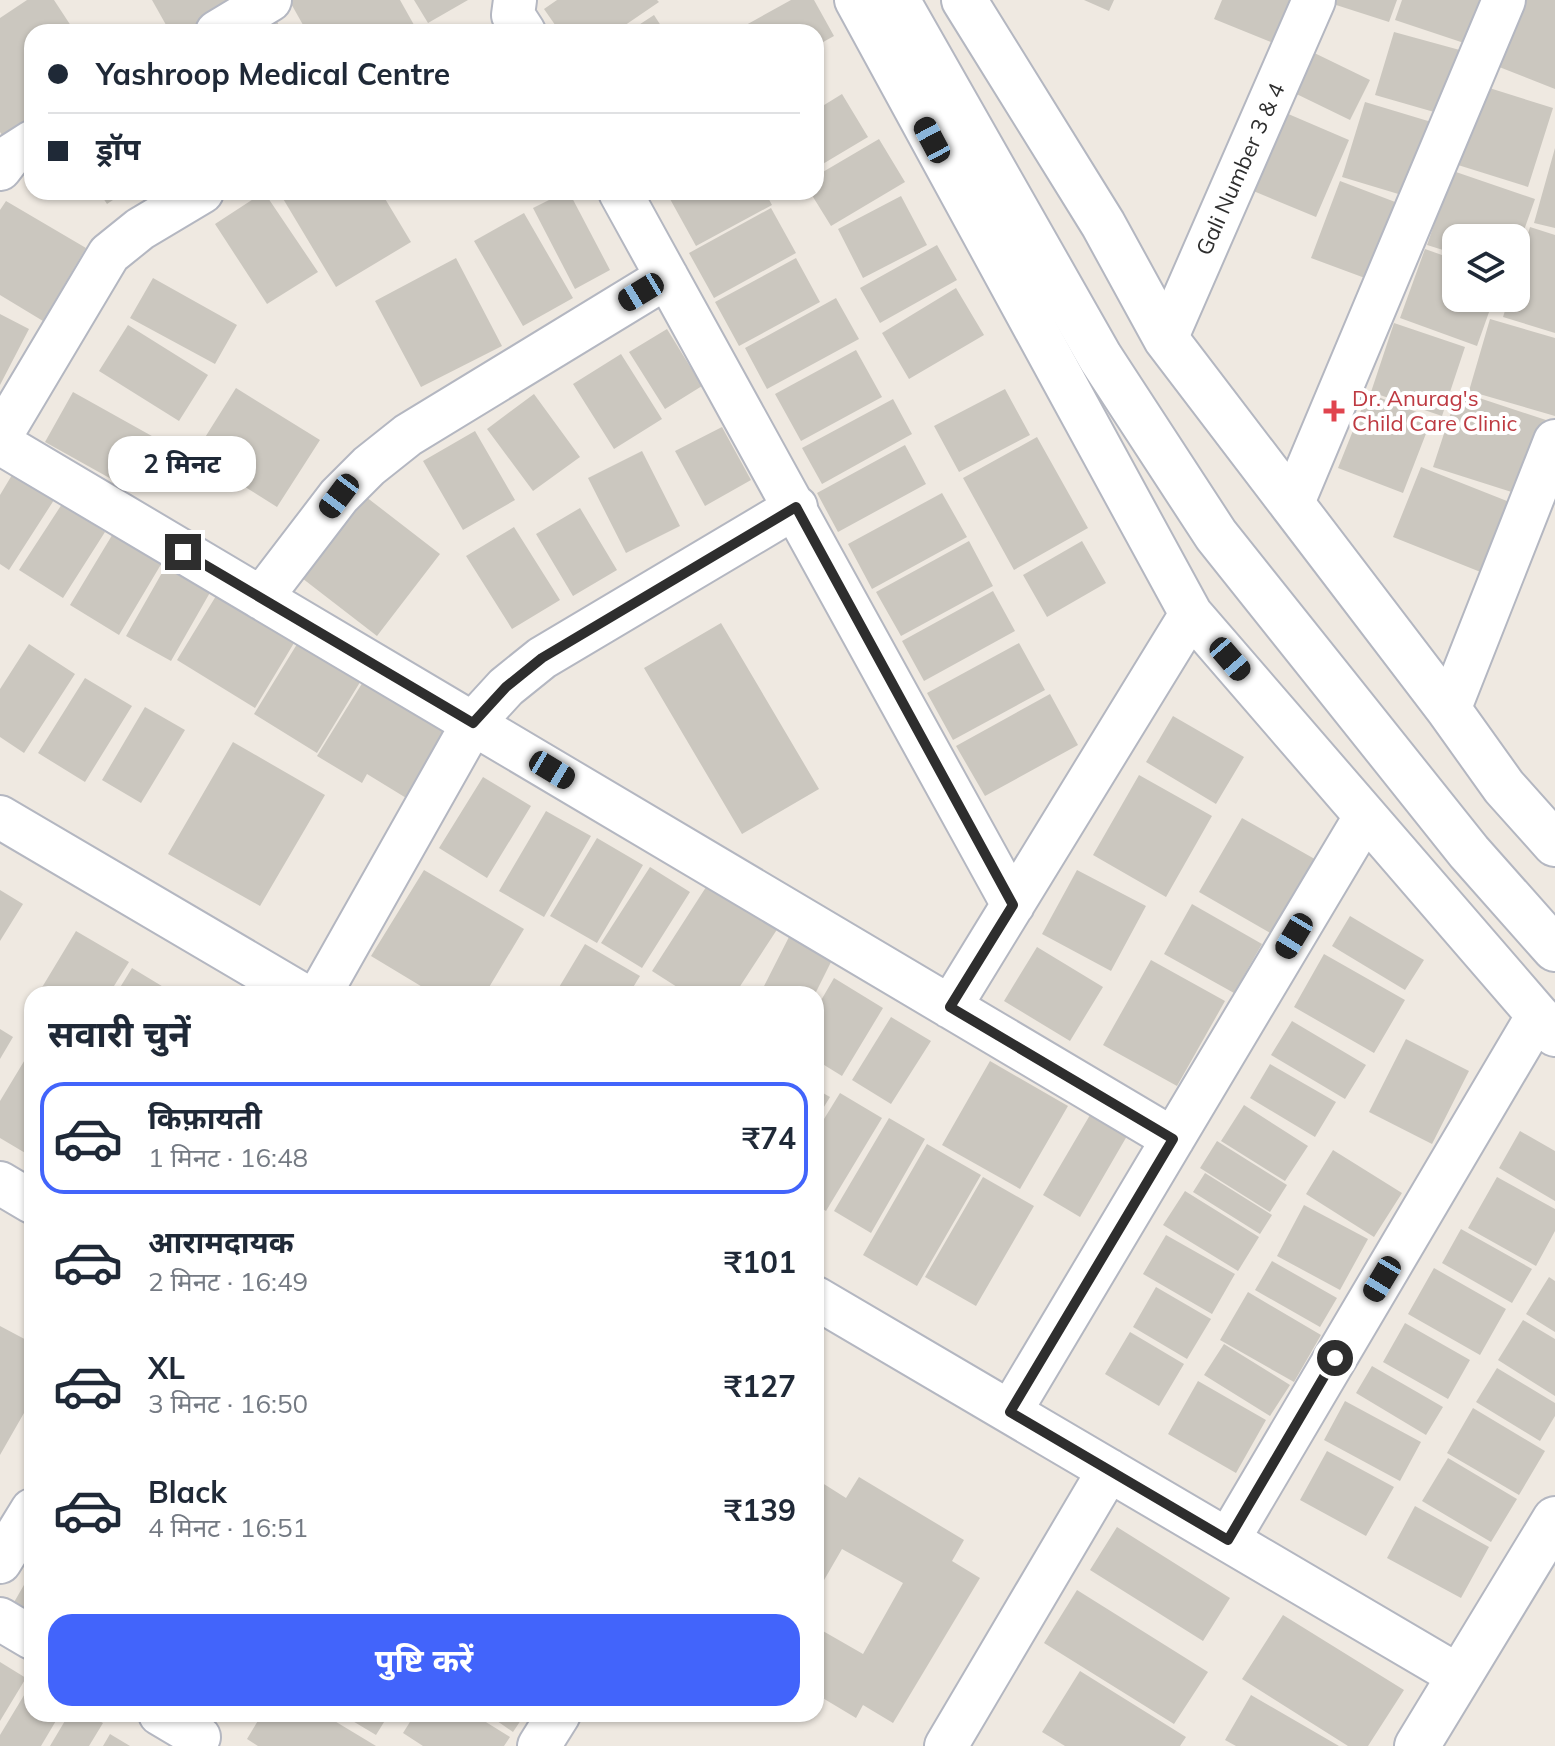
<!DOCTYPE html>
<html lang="hi">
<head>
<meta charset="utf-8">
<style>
	:root { --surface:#fff; --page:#f6f6f7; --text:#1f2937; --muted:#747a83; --line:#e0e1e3; --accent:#4264fb }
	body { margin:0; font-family:Mulish,"Noto Sans Devanagari",sans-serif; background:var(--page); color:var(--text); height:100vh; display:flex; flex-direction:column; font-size:30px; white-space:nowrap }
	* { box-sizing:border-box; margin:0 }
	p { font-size:26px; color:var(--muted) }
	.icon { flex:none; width:44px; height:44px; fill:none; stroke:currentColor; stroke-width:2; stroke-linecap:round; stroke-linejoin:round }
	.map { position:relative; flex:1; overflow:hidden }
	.details { position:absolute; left:24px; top:986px; width:800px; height:736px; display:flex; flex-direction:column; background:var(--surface); border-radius:24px; box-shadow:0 2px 6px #0004 }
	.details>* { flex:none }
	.top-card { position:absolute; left:24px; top:24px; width:800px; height:176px; border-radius:24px; box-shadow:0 2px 6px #0004; display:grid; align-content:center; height:176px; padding:0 24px; background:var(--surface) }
	.buttons { position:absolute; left:1442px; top:224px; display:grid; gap:16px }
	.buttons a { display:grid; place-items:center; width:88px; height:88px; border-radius:16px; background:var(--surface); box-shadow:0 2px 6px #0004; font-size:40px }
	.end { position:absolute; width:36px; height:36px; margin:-18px; border:10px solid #2e2e2e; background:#fff; box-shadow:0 0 0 4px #fff }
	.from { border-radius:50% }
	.bubble { position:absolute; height:56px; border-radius:24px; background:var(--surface); box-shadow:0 2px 6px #0004; font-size:26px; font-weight:700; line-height:56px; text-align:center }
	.car { position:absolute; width:24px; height:48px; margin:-24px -12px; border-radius:10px; box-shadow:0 0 6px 2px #0007; background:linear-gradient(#222 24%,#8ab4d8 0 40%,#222 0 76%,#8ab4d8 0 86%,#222 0) }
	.top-card b { display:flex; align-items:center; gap:28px; height:76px; font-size:30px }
	.top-card b+b { border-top:2px solid var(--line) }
	.top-card i { width:20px; height:20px; background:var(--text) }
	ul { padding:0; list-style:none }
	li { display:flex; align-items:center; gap:24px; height:112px; margin:0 16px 12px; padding:0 8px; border:4px solid transparent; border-radius:24px }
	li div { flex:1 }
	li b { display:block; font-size:30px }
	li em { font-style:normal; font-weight:700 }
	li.active { border-color:var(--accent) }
	li>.icon { width:72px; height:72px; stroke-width:1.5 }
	h2 { padding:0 24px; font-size:36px; line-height:96px }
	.primary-button { display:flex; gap:16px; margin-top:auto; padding:16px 24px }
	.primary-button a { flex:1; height:92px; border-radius:24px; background:var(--accent); color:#fff; font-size:32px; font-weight:700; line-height:92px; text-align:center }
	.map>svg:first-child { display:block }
</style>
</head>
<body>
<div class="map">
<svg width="1555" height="1746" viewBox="0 0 1555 1746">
	<rect width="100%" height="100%" fill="#efe9e1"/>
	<path fill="#cbc7bf" d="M27,0H54L75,32H32V129L8,144L0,132V18Z
		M152,0H238L240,4L190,32H170Z
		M289,0H400L418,32H307Z
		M414,0H468L428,23Z
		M557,0H657L659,2L615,32H560L544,9Z
		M791,0H814L834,36L816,46V32H738L737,30Z
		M1084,0H1114L1109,11Z
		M1222,0H1307L1288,49L1214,19Z
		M1335,0H1397L1389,22L1333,4Z
		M1402,0H1488L1473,46L1395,20Z
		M1515,0H1555V89L1489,63Z
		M274,15L282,32H239Z
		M654,15L665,32H628Z
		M1394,32L1467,52L1448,116L1375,95Z
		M1300,46L1370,80L1350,120L1280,86Z
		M1483,86L1553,108L1528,187L1458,165Z
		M842,94L868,137L816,168V110Z
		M1365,102L1438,124L1415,199L1342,177Z
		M1272,107L1349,140L1316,217L1239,185Z
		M879,139L905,182L831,226L810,192H816V176Z
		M1555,148V228L1534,223Z
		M1453,171L1535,199L1516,253V238H1456V254L1427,245Z
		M1340,181L1411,208L1381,284L1311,258Z
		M99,192H125L107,204Z
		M264,192L318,272L267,304L215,224Z
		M279,192H381L411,242L336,287Z
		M565,192H569L610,270L575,289L533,208Z
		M683,192H765L772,205L696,246L670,199Z
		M901,196L927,245L863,278L838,229Z
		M6,201L86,248L43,321L0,295V210Z
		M771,208L796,253L714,298L689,253Z
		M524,213L573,298L523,326L474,241Z
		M1530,227L1555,235V333L1503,317L1509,298H1516V274Z
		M937,245L957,280L880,323L860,288Z
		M1425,249L1456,260V298H1494L1477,346L1400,318Z
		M456,258L502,346L421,387L375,301Z
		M796,258L820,302L739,346L715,302Z
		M153,278L237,325L215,364L130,318Z
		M956,288L984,335L909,379L882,333Z
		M836,298L859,339L767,389L745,348Z
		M0,314L29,329L0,385Z
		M1490,319L1555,338V416L1469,391Z
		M1394,323L1465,347L1442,416L1371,392Z
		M128,325L208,375L179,421L99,371Z
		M667,329L702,386L665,409L629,352Z
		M856,350L882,397L801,441L775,394Z
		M621,354L662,419L614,449L573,384Z
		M236,388L320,440L277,507L194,455Z
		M1005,389L1030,435L959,472L934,426Z
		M1458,391L1546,420L1521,495L1433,467Z
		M73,392L159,440L131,490L45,442Z
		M1368,393L1432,418L1403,493L1338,468Z
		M534,394L580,457L533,491L487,429Z
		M893,399L912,434L822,484L802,448Z
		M722,427L751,480L705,506L675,451Z
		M475,431L515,500L463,530L423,461Z
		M1037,437L1088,528L1014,570L963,478Z
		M905,445L926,484L838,532L817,493Z
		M642,451L680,526L626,553L588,478Z
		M1421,467L1512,503L1483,573L1393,537Z
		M12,475L54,500L9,570L0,564V495Z
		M361,493L440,554L377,636L298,575Z
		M942,493L967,537L872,589L848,544Z
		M62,504L105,532L63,598L19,570Z
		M580,508L617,570L573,596L536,534Z
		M514,527L560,600L512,629L466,556Z
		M114,532L163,561L119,635L70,605Z
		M969,541L993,586L901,636L876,592Z
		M1082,541L1106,583L1047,617L1023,575Z
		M167,564L212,589L171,661L126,636Z
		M219,591L297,638L255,708L177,660Z
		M993,591L1015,631L924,681L902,641Z
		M721,623L819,789L742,834L644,668Z
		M302,636L365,674L317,753L254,714Z
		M1019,643L1045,690L953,740L927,693Z
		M29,644L75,674L24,753L0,737V689Z
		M371,669L464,726L416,804L367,774L362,783L317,756Z
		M85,678L132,706L85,782L38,753Z
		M1050,694L1078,745L985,796L956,746Z
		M145,707L185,730L141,803L102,780Z
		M1173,716L1244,757L1216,804L1146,762Z
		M233,742L325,795L260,906L168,854Z
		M1139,775L1212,816L1166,897L1093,855Z
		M483,777L531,806L487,878L439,848Z
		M546,811L591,836L544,917L499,891Z
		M1242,818L1320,862L1277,937L1199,892Z
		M597,838L643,865L597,943L550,916Z
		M650,867L690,892L642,968L601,943Z
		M424,870L524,929L485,994H434L371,956Z
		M1077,870L1146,906L1111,971L1042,934Z
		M708,884L778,928L735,994H688L652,971Z
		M0,890L23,904L0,941Z
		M1192,904L1262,944L1234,993L1164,954Z
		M1350,916L1424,960L1405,990L1332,946Z
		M76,931L129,962L109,994H38Z
		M790,935L834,956L815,994H760Z
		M585,944L640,976L629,994H555Z
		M1037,947L1103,987L1070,1041L1004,1001Z
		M1324,954L1405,1000L1374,1053L1294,1007Z
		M1151,960L1225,1001L1177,1086L1103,1045Z
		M132,968L175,994H116Z
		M834,978L883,1008L842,1076L816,1060V1009Z
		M891,1017L931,1041L891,1104L852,1080Z
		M1292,1021L1366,1065L1345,1099L1271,1055Z
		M0,1029L13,1037L0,1059Z
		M1406,1039L1469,1071L1432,1144L1369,1112Z
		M32,1048V1157L0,1138V1101Z
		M990,1061L1068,1106L1020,1189L942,1145Z
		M1270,1064L1336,1102L1315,1137L1250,1098Z
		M816,1089L830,1097L816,1120Z
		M840,1093L882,1118L826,1211L816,1205V1132Z
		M1244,1105L1308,1146L1285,1181L1221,1141Z
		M1090,1115L1127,1136L1080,1217L1043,1195Z
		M889,1118L925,1139L871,1233L834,1211Z
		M1520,1131L1555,1151V1201L1499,1168Z
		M1217,1141L1287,1185L1270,1212L1200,1168Z
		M927,1144L981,1175L917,1286L863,1255Z
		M1333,1150L1402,1193L1374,1237L1306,1194Z
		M1205,1173L1272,1215L1260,1234L1193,1192Z
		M983,1177L1034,1206L976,1306L925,1277Z
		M1497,1177L1555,1209V1231L1536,1266L1468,1228Z
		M1185,1191L1259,1237L1238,1271L1163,1225Z
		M1304,1205L1368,1239L1340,1290L1277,1256Z
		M1461,1229L1532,1269L1512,1303L1442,1263Z
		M1166,1235L1235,1274L1212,1314L1143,1274Z
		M1272,1261L1337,1298L1320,1327L1255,1290Z
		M1434,1268L1506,1309L1480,1355L1408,1314Z
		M1549,1277L1555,1281V1332L1526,1314Z
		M1156,1287L1211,1319L1187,1359L1133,1327Z
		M1248,1292L1321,1335L1294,1382L1220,1340Z
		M1523,1320L1555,1339V1396L1498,1360Z
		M1405,1323L1470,1360L1448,1399L1383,1362Z
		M0,1326L32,1343V1399L0,1455Z
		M1130,1332L1184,1364L1159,1406L1105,1374Z
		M1224,1344L1290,1385L1270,1416L1204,1375Z
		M1372,1366L1443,1407L1426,1435L1356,1393Z
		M1497,1368L1555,1403V1416L1540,1441L1476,1402Z
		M1198,1381L1266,1420L1236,1473L1168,1434Z
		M1345,1401L1421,1442L1400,1481L1324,1440Z
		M1473,1408L1545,1451L1519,1495L1447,1453Z
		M1327,1451L1394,1487L1366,1536L1300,1500Z
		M1448,1458L1517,1499L1491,1542L1422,1501Z
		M859,1477L964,1540L952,1561L980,1578L893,1723L863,1705L856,1718L816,1694V1627L863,1654L903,1583L842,1549L816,1594V1479L846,1498Z
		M1415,1506L1489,1547L1461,1598L1387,1558Z
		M1117,1527L1230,1598L1203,1641L1090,1570Z
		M32,1571V1615L13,1604Z
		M1077,1590L1208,1672L1174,1724L1044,1643Z
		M1283,1615L1404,1690L1368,1746H1348L1242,1679Z
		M0,1662L26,1678L0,1721Z
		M1080,1671L1186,1737L1180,1746H1065L1042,1732Z
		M32,1682V1714H60L41,1746H0V1735Z
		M1251,1695L1339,1746H1236L1225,1740Z
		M69,1714H87L103,1723L89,1746H50Z
		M262,1714H323L376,1746H258L247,1739Z
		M341,1714H389L376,1735Z
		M415,1714H473L510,1737L504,1746H423L403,1733Z
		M487,1714H525L513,1732Z
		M110,1734L130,1746H103Z"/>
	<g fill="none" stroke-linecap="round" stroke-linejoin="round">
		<defs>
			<path id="street" d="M515,0L513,15L524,32
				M856,0L1191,614L1555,1035
				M217,32L270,0
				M0,169L10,156L32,142
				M620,192L1013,905
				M1166,339L1314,0
				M0,437L109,254L140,229L202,192
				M0,443L1173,1139
				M1292,505L1504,0
				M261,598L339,496L369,466L408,435L667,277
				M1449,710L1555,441
				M0,817L301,994
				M320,994L473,723L506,687L542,658L796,507
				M950,1007L1191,614
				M0,1183L32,1202
				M816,1298L1459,1676
				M1010,1412L1365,817
				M1228,1540L1538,1015
				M0,1562L32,1510
				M0,1619L32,1638
				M160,1714L199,1737
				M539,1746L559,1714
				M946,1746L1109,1470"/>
			<path id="secondary" d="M897,0L1100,357L1216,535L1469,852L1555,949
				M964,0L1103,224L1166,339L1449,710L1504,787L1555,844
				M1417,1746L1555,1519"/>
		</defs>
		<use href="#street" stroke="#b4b7c1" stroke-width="46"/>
		<use href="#secondary" stroke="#b4b7c1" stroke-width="48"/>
		<use href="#street" stroke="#fff" stroke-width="42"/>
		<use href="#secondary" stroke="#fff" stroke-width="44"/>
	</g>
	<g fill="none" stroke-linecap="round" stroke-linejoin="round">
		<path stroke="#2e2e2e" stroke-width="10" d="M183,552L473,723L506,687L542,658L796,507L1013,905L950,1007L1173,1139L1010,1412L1228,1540L1335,1358"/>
	</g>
	<path fill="#e0444e" stroke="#fff" stroke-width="3" d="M1330 399h8v8h8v8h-8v8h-8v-8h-8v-8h8z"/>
	<g text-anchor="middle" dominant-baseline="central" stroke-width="8" stroke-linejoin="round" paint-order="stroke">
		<g font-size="22" fill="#2e2e2e" stroke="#fff">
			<text transform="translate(1240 169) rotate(-66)">Gali Number 3 &amp; 4</text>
		</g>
		<g font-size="22" fill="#be3a42" stroke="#fff" text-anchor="start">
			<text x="1352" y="398">Dr. Anurag's<tspan x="1352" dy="25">Child Care Clinic</tspan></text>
		</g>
	</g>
</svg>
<div class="buttons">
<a><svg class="icon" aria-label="layers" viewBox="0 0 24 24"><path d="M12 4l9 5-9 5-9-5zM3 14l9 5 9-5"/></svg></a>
</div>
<i class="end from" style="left:1335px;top:1358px"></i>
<i class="end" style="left:183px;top:552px"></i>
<div class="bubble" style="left:108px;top:436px;width:148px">2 मिनट</div>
<i class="car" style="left:932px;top:140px;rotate:332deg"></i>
<i class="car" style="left:641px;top:292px;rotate:239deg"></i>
<i class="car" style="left:339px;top:496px;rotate:217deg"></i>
<i class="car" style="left:1230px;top:659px;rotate:139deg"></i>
<i class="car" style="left:552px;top:770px;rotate:121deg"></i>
<i class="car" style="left:1294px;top:936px;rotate:211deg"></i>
<i class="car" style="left:1382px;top:1279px;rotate:211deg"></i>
<div class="top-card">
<b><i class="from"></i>Yashroop Medical Centre</b>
<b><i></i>ड्रॉप</b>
</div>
<section class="details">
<h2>सवारी चुनें</h2>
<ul>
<li class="active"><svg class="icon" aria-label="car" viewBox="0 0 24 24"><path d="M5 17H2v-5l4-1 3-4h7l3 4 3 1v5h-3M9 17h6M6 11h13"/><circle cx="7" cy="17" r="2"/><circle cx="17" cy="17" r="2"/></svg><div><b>किफ़ायती</b><p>1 मिनट · 16:48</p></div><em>₹74</em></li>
<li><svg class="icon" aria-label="car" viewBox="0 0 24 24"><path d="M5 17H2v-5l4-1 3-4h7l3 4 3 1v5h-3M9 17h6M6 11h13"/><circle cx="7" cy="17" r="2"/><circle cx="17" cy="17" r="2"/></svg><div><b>आरामदायक</b><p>2 मिनट · 16:49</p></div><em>₹101</em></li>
<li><svg class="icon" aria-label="car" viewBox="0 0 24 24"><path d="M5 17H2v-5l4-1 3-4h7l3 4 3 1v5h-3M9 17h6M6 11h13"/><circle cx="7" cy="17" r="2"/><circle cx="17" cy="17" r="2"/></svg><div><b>XL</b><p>3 मिनट · 16:50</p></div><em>₹127</em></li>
<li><svg class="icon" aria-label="car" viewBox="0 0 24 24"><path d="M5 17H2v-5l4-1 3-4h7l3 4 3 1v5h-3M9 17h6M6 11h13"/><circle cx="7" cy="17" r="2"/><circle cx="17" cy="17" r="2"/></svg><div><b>Black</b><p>4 मिनट · 16:51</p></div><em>₹139</em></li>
</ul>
<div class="primary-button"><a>पुष्टि करें</a></div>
</section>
</div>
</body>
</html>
